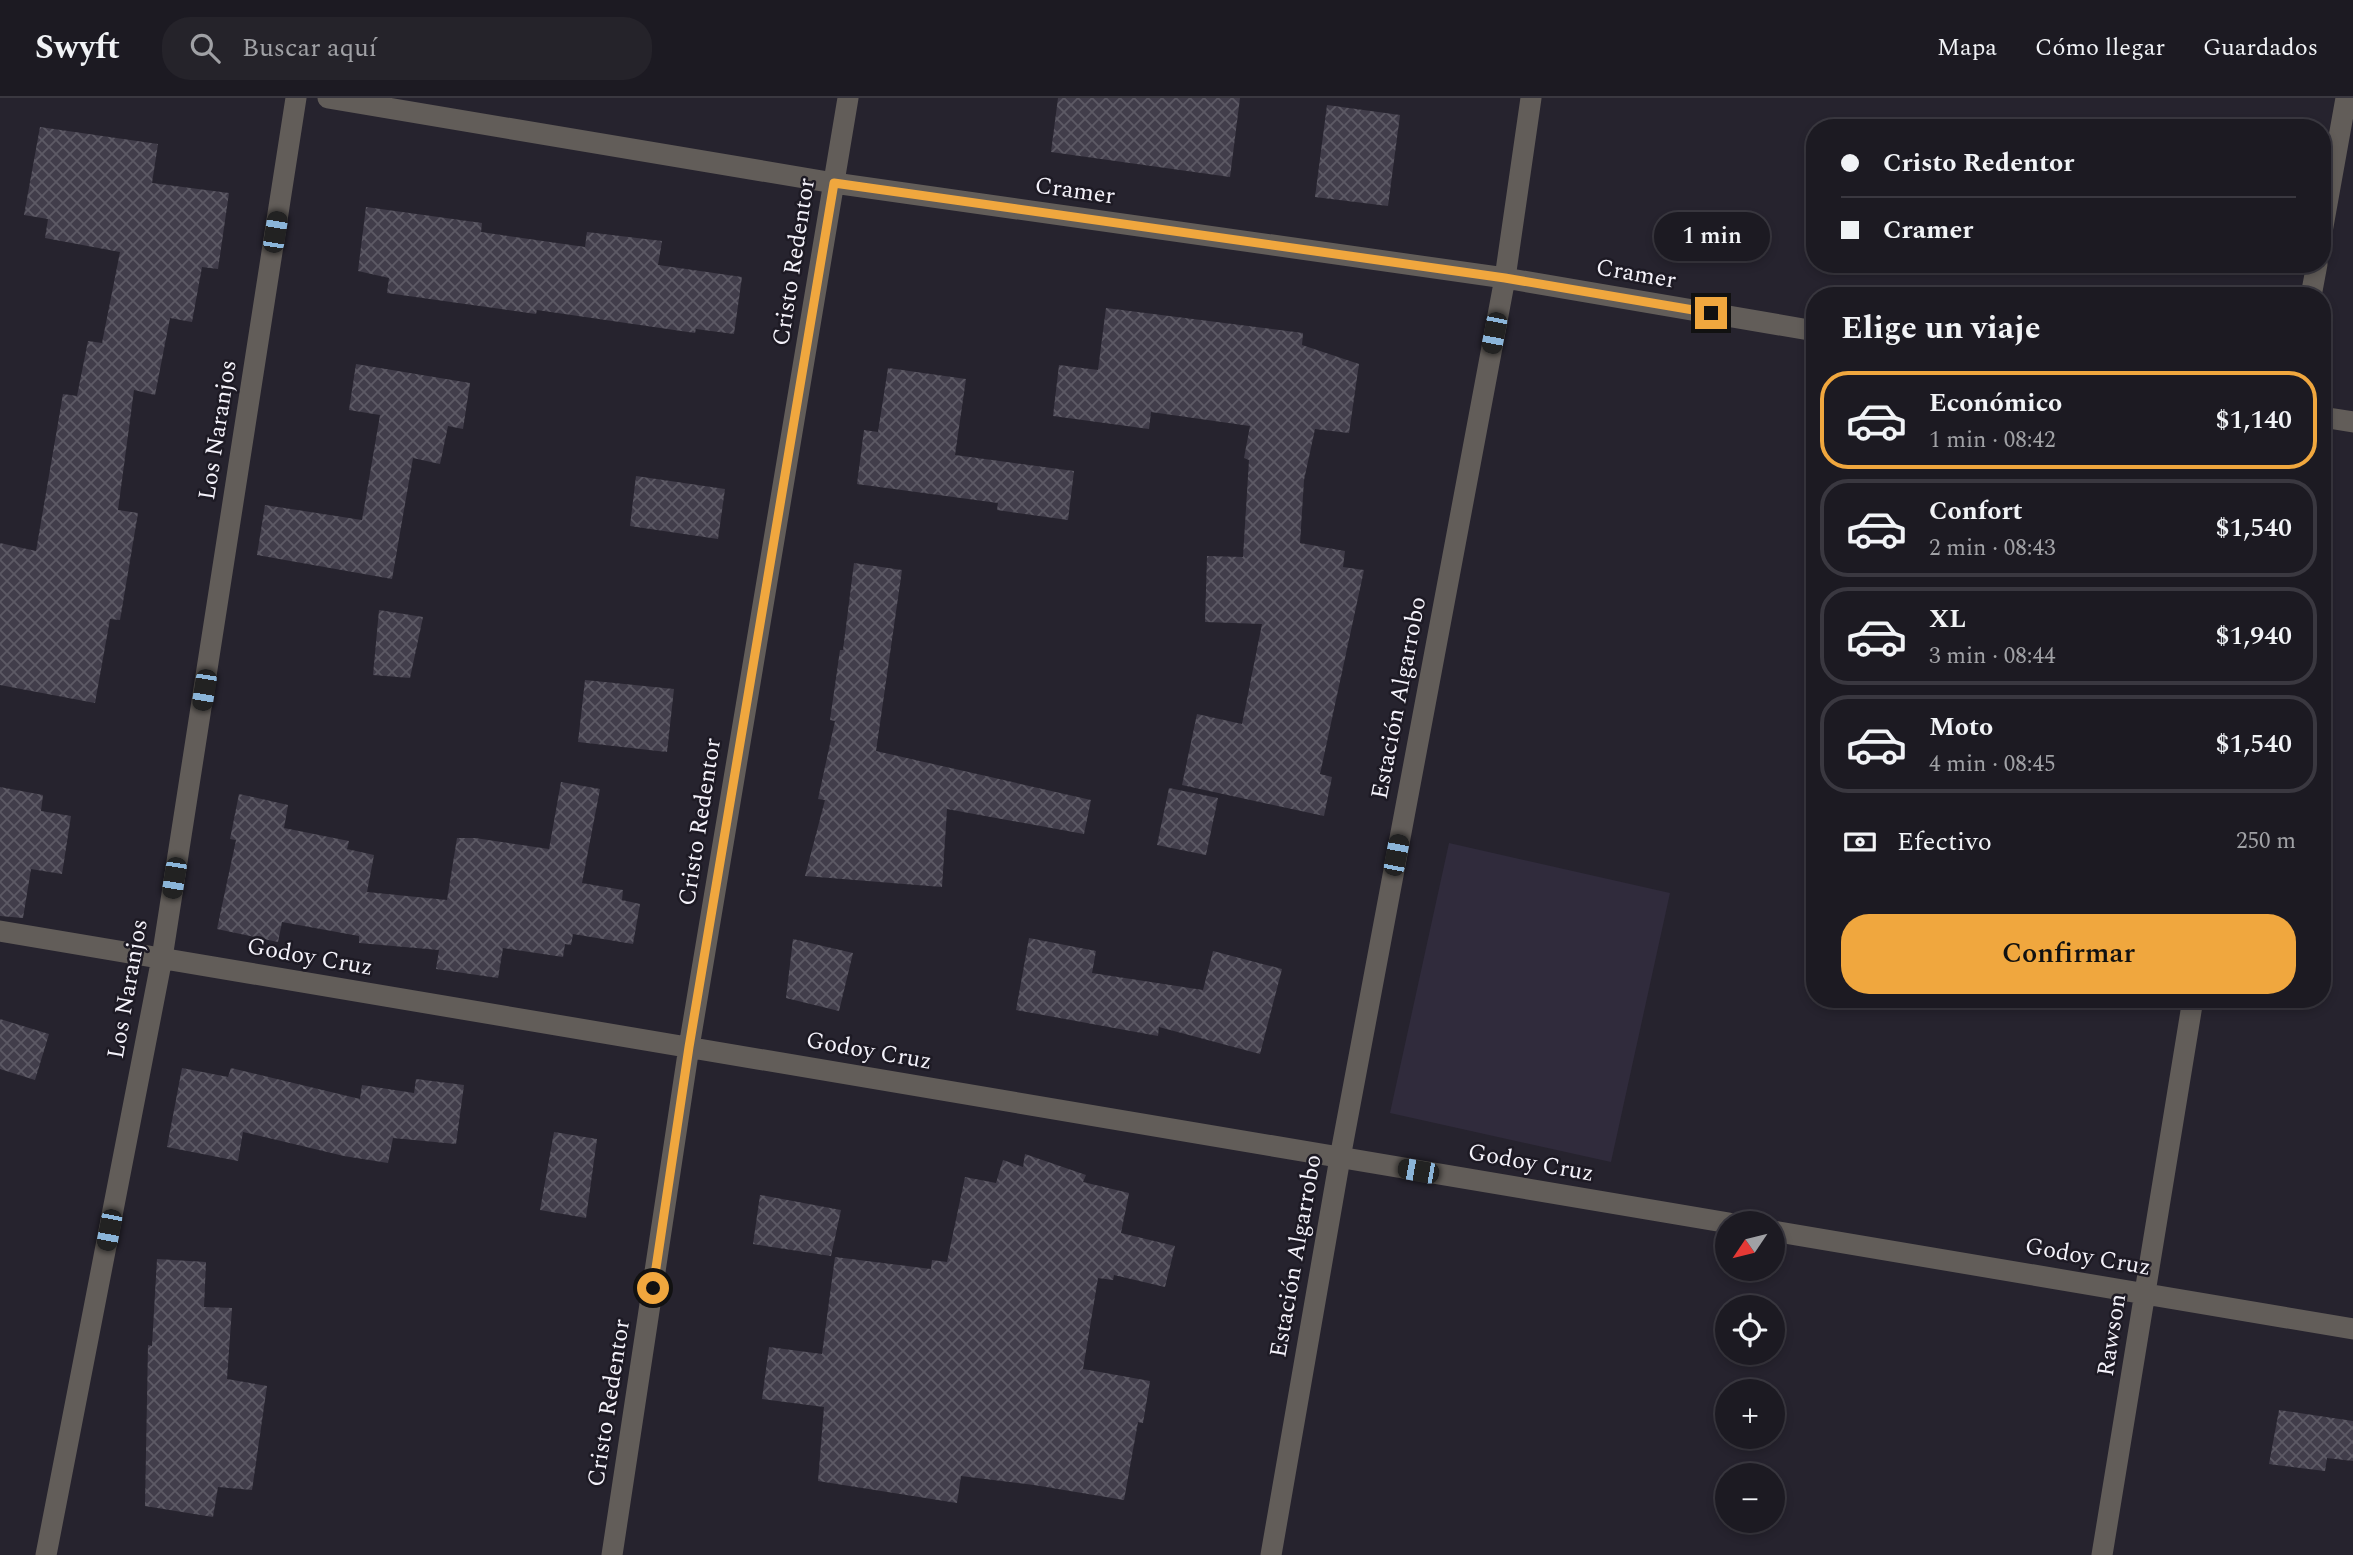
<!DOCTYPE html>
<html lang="es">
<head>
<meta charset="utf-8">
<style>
	:root { --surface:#1c1a22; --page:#25232a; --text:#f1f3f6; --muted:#a0a1a5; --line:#3a3840; --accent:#f0a73e }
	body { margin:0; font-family:Spectral,serif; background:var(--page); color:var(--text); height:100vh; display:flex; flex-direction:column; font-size:26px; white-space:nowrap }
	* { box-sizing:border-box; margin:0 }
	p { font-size:23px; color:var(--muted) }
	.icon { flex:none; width:38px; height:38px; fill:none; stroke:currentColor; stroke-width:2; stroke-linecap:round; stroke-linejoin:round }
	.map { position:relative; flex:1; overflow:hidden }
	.panel { position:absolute; left:1806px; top:189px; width:525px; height:721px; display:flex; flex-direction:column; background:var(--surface); border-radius:28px; box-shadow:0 4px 10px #0003,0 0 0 2px var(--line) }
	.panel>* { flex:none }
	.banner { position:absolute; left:1806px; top:21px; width:525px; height:154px; border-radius:28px; box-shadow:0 4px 10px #0003,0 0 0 2px var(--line); display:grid; align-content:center; height:154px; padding:0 35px; background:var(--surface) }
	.needle { width:46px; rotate:235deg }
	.controls { position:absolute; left:1715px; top:1113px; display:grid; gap:14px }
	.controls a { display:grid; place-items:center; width:70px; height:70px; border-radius:50%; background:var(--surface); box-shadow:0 4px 10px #0003,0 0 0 2px var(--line); font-size:35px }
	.end { position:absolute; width:32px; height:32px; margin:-16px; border:9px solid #f0a73e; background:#111; box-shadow:0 0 0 4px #111 }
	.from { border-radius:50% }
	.bubble { position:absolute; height:49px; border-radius:24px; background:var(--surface); box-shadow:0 4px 10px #0003,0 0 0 2px var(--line); font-size:23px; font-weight:600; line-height:49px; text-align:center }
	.car { position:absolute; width:21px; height:42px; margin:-21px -10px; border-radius:9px; box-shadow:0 0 5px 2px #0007; background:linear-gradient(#222 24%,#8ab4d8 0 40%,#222 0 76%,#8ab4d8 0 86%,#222 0) }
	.banner b { display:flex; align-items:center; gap:24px; height:66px; font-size:26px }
	.banner b+b { border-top:2px solid var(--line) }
	.banner i { width:18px; height:18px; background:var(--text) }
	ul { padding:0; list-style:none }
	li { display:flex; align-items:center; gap:21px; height:98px; margin:0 14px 10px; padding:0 21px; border:4px solid var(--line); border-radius:28px }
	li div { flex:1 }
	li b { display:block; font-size:26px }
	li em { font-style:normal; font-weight:600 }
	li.active { border-color:var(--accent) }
	li>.icon { width:63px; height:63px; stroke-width:1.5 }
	h2 { padding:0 35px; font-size:32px; line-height:84px }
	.pay { display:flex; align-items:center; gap:18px; height:77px; padding:0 35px; font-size:26px }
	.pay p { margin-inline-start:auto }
	.primary-button { display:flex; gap:14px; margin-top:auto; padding:14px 35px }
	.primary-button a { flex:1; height:80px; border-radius:28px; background:var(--accent); color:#111; font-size:28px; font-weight:600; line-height:80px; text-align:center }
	header { display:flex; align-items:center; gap:42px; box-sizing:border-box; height:98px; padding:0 35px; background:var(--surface); border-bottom:2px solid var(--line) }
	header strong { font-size:33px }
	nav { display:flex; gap:38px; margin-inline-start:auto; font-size:24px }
	.search { width:490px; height:63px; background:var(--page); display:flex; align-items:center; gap:18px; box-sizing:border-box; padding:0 24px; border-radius:28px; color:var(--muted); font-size:26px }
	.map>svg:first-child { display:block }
</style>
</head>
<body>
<header>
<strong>Swyft</strong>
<div class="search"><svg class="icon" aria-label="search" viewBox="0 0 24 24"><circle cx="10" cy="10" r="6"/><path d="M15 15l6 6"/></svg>Buscar aquí</div>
<nav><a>Mapa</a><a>Cómo llegar</a><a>Guardados</a></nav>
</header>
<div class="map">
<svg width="2353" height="1457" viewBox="0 0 2353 1457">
	<defs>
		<pattern id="building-cross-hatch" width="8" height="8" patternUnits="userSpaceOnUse" patternTransform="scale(1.75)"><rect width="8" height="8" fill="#413d4a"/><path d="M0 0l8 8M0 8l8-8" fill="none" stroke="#5d5a65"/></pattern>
	</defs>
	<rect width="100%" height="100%" fill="#26232e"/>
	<path fill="#302b3c" d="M1449,745L1670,795L1611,1064L1390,1015Z"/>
	<path fill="url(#building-cross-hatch)" d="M1058,0H1240L1230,79L1051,54Z
		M1327,7L1400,17L1388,108L1315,99Z
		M40,29L158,46L152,85L229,95L218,171L202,169L192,224L170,220L155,297L134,292L118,412L138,415L120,522L110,521L95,605L0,587V445L36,453L63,296L77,298L88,243L102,245L120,154L45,140L48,121L24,117Z
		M366,109L482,125L481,134L585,149L587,134L662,143L658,167L742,179L734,236L696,231L695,235L537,212L536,216L387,195L389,180L358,173Z
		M1106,210L1303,235L1302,247L1359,266L1349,335L1315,331L1304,382L1300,445L1345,453L1343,469L1364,472L1320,676L1332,679L1324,718L1182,687L1197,616L1242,626L1262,526L1205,524L1207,458L1243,459L1249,362L1244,360L1250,328L1151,314L1149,331L1053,318L1059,267L1098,272Z
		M356,266L470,285L463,331L448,328L440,366L413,360L392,481L257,457L265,407L362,422L380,317L349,312Z
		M888,270L966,281L955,357L1074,373L1068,422L997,412L998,405L857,386L864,332L878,334Z
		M636,378L725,391L718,441L630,428Z
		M854,465L902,472L876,653L1091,702L1084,736L947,711L942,789L805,778L825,702L818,701L835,623L830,622L840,552H843Z
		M379,512L423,519L410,580L373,577Z
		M585,582L674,591L667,654L578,644Z
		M561,684L600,691L582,785L623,792L622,802L640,806L633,846L573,836L571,847L565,846L563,859L503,850L498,880L436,871L439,852L359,845V838L282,824L278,844L217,831L236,742L230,741L239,696L288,707L284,730L349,743L347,751L374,757L367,794L447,802L457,740H475L549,751Z
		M0,689L43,697L41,713L71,718L62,776L31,771L23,820L0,818Z
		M1169,690L1218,700L1206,757L1157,747Z
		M1029,840L1096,853L1092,875L1203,892L1213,853L1282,871L1260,956L1159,929L1158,938L1016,912Z
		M793,841L853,855L839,913L786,900Z
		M0,921L49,936L35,982L0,971Z
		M182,970L228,979L231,970L360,1001L362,987L414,995L416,981L464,987L456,1046L393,1040L388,1065L344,1058L243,1034L238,1063L167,1049Z
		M554,1034L597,1041L586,1120L540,1112Z
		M1025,1056L1086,1077L1083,1084L1129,1095L1121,1135L1175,1148L1165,1189L1114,1177L1113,1182L1098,1180L1083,1271L1150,1283L1143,1325L1138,1324L1124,1402L1034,1387L961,1378L957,1405L818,1383L824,1309L762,1301L769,1249L822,1256L835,1159L931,1171L932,1162L947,1164L965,1079L996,1085L1003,1062L1023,1069Z
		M760,1097L841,1112L831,1158L753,1146Z
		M157,1161L206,1164L204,1209L232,1210L227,1281L267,1288L252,1392L218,1389L213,1419L145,1408L148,1247L152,1248Z
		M2279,1312L2353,1323V1363L2327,1360L2325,1373L2269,1366Z"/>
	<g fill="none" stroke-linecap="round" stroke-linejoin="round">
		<path stroke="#625d59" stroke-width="21" d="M328,0L834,85L1505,180L1815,233
			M2322,134L2346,0
			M2311,198L2317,166
			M2322,319L2353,324
			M0,833L1729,1125
			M1773,1133L2353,1231
			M46,1457L162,860L296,0
			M612,1457L689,949L848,0
			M1271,1457L1340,1060L1505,180L1531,0
			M2102,1457L2193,901"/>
	</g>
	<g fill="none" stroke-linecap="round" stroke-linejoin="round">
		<path stroke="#f0a73e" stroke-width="9" d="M653,1190L689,949L834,85L1505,180L1711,215"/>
	</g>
	<g text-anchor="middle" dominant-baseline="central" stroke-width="5" stroke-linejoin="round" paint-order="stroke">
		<g font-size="24" fill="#f4f2fa" stroke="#1d1a24">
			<text transform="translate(1075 93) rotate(8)">Cramer</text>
			<text transform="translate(794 164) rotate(-81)">Cristo Redentor</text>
			<text transform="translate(1636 176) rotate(10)">Cramer</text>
			<text transform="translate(218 332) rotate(-81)">Los Naranjos</text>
			<text transform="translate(1399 600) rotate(-79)">Estación Algarrobo</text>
			<text transform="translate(700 724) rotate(-81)">Cristo Redentor</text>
			<text transform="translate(310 859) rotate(10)">Godoy Cruz</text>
			<text transform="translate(128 891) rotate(-80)">Los Naranjos</text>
			<text transform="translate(869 953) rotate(10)">Godoy Cruz</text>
			<text transform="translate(1531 1065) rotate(10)">Godoy Cruz</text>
			<text transform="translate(1296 1158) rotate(-80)">Estación Algarrobo</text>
			<text transform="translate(2088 1159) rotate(10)">Godoy Cruz</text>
			<text transform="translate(2112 1237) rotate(-81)">Rawson</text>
			<text transform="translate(609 1305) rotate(-81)">Cristo Redentor</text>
		</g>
	</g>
</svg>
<div class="controls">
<a><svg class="needle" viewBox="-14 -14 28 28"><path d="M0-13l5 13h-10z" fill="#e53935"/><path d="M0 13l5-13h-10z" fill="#a0a1a5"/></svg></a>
<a><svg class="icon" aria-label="locate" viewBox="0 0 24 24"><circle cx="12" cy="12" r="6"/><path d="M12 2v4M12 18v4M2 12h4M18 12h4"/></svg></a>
<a>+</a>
<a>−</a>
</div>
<i class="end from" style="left:653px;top:1190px"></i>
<i class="end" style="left:1711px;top:215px"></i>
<div class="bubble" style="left:1654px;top:114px;width:116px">1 min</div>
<i class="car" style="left:275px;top:134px;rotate:9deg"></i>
<i class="car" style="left:1494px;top:235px;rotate:191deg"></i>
<i class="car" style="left:204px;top:592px;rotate:189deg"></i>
<i class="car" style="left:1396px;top:757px;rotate:11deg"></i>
<i class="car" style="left:174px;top:780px;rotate:189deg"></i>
<i class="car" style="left:1418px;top:1073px;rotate:280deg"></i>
<i class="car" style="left:109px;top:1132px;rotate:191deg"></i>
<div class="banner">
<b><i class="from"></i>Cristo Redentor</b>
<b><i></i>Cramer</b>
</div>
<section class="panel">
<h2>Elige un viaje</h2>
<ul>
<li class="active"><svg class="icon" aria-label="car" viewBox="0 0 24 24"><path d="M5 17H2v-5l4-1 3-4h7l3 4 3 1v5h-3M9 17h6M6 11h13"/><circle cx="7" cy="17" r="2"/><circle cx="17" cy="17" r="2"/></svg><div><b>Económico</b><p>1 min · 08:42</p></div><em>$1,140</em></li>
<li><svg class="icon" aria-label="car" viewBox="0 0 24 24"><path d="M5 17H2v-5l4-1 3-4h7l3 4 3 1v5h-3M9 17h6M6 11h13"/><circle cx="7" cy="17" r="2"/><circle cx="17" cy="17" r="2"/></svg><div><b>Confort</b><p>2 min · 08:43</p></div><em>$1,540</em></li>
<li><svg class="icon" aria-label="car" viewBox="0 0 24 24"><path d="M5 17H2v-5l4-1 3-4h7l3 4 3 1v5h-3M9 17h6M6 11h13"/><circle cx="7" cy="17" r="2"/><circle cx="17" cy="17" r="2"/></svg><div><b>XL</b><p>3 min · 08:44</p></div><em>$1,940</em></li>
<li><svg class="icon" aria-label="car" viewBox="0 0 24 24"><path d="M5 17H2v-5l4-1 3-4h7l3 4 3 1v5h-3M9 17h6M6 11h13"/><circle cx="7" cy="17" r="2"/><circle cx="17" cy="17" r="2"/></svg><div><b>Moto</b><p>4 min · 08:45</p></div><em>$1,540</em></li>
</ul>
<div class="pay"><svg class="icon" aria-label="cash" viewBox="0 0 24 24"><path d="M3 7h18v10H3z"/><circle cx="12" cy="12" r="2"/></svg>Efectivo<p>250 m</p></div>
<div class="primary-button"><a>Confirmar</a></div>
</section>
</div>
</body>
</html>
